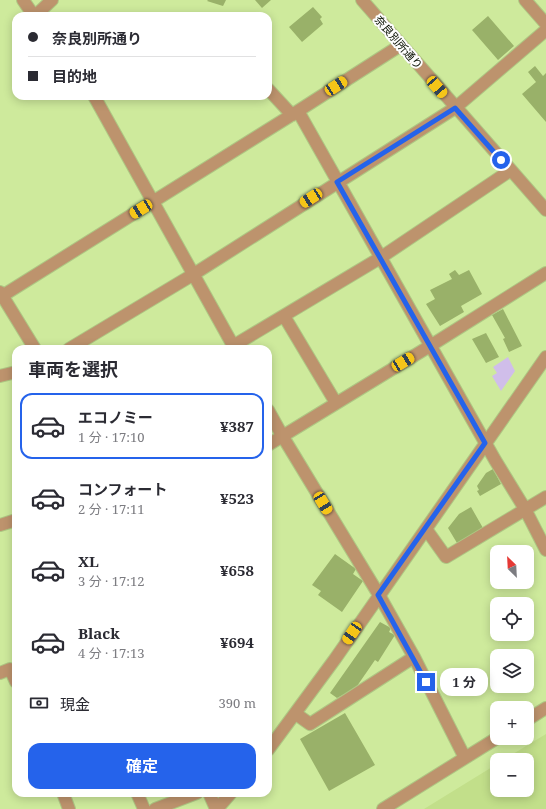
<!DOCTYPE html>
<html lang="ja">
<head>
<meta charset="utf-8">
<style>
	:root { --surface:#fff; --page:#f2f2f3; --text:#2b2b33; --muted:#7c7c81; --line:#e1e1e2; --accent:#2563eb }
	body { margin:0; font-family:"Noto Serif","Noto Sans JP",serif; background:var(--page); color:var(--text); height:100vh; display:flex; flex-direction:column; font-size:15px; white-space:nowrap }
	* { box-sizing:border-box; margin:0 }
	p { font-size:13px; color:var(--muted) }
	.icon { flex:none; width:22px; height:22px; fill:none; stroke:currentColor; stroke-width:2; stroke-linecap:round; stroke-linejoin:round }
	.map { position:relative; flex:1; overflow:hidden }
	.panel { position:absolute; left:12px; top:345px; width:260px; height:452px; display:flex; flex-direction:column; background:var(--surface); border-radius:12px; box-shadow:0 2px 10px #0003 }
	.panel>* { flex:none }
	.hud { position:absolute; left:12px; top:12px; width:260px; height:88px; border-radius:12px; box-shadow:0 2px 10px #0003; display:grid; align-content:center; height:88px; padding:0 16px; background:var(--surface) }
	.needle { width:26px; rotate:336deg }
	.controls { position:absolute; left:490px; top:545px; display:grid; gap:8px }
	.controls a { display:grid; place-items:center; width:44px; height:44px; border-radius:8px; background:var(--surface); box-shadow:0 2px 10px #0003; font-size:20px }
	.end { position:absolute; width:18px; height:18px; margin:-9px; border:5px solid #2563eb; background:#fff; box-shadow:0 0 0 2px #fff }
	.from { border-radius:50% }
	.bubble { position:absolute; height:28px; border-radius:12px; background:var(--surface); box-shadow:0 2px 10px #0003; font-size:13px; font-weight:700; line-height:28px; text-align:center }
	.car { position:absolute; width:12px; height:24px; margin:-12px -6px; border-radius:5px; box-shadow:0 0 3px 1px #0007; background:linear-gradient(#f5c518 24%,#345 0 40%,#f5c518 0 76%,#345 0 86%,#f5c518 0) }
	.hud b { display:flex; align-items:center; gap:14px; height:38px; font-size:15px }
	.hud b+b { border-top:1px solid var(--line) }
	.hud i { width:10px; height:10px; background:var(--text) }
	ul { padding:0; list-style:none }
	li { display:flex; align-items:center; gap:12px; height:66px; margin:0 8px 6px; padding:0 8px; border:2px solid transparent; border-radius:12px }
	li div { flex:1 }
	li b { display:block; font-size:15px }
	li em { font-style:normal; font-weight:700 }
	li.active { border-color:var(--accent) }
	li>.icon { width:36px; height:36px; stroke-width:1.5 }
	h2 { padding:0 16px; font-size:18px; line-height:48px }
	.pay { display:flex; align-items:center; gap:10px; height:44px; padding:0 16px; font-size:15px }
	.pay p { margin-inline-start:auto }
	.button { display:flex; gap:8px; margin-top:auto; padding:8px 16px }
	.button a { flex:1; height:46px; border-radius:12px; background:var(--accent); color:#fff; font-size:16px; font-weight:700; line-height:46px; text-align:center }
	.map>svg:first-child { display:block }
</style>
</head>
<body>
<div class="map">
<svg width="546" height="809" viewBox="0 0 546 809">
	<rect width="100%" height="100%" fill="#ceea9c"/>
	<path fill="#c2df8a" d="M546,734V809H424L497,764V790H527V760H503Z"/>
	<path fill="#d0beea" d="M508,357L515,371L501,391L492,376L497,373L493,367Z"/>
	<path fill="#99b169" d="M208,0H226L223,6L207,1Z
		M255,0H271L262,8Z
		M313,7L322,17L320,19L323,24L302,42L289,27Z
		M488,16L514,46L498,60L472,30Z
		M535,66L543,76L546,73V122L522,94L536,82L528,72Z
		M455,270L459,275L469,270L482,294L461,306L464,312L440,326L426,304L435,299L430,290L452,279L449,274Z
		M503,309L522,346L509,352L503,339L505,338L492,315Z
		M486,333L499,357L486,363L472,339Z
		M493,469L501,484L480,496L477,491L479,490L477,486L486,473Z
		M471,507L483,528L457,543L448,528L459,514Z
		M335,554L356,569L353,574L363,581L342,612L318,595L321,591L312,585Z
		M380,622L391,628L389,632L395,635L378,662L375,660L355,689L337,698L330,693Z
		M345,713L375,765L329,791L300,739Z"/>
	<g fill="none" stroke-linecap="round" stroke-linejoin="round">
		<defs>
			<path id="minor" d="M23,0L34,16
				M362,0L546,210
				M525,0L546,24
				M35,16L52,0
				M268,89L292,115
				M94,96L235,349
				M298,111L495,460L525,509L546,550
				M0,292L35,349
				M2,296L298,111L401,45
				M284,316L336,403
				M233,346L380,258L511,170
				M69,349L194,274L455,108L546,30
				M0,376L16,372
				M268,410L283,437L379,595L414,657L465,758
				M268,445L430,346L546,273
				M0,525L16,520
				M426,529L446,557L546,497
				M0,673L10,669L16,682
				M296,714L310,724L414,657
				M527,720L546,708
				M268,750L335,659L546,357
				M63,793L69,809
				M137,793L144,809
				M209,793L216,809
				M155,809L197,793
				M217,809L231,793
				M383,809L497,738"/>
		</defs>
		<use href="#minor" stroke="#aec783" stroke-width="14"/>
		<use href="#minor" stroke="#bd936d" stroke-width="12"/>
	</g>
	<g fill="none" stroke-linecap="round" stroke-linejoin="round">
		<path stroke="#2563eb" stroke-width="5" d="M426,682L378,595L485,443L337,182L455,108L501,160"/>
	</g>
	<g text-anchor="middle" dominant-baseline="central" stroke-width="4" stroke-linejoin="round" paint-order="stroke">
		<g font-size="11" fill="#080f00" stroke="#fefefe">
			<text transform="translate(399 42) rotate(49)">奈良別所通り</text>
		</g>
	</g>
</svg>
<div class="controls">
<a><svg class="needle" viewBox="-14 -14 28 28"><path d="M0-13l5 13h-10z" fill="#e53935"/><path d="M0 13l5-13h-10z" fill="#7c7c81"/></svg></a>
<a><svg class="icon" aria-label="locate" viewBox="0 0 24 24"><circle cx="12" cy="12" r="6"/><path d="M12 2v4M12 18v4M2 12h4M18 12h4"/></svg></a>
<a><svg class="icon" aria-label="layers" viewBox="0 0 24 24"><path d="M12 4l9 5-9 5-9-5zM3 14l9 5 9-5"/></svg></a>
<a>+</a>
<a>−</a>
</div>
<i class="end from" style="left:501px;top:160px"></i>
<i class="end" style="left:426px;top:682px"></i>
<div class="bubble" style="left:440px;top:668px;width:48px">1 分</div>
<i class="car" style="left:336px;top:86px;rotate:57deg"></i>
<i class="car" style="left:437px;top:87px;rotate:139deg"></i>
<i class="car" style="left:311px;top:198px;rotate:237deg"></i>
<i class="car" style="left:141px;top:209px;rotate:238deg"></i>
<i class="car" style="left:403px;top:362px;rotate:59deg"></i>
<i class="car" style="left:323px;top:503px;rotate:149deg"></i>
<i class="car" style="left:352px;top:633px;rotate:214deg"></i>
<div class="hud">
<b><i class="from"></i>奈良別所通り</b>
<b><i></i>目的地</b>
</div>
<section class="panel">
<h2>車両を選択</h2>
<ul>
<li class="active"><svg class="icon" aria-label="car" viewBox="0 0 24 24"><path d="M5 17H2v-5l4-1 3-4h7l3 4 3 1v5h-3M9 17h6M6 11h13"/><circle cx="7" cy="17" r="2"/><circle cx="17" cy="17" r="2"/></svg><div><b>エコノミー</b><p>1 分 · 17:10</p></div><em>¥387</em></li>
<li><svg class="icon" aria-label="car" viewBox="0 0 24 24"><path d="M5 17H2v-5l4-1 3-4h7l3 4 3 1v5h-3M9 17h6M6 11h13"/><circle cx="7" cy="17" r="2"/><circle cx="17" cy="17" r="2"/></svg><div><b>コンフォート</b><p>2 分 · 17:11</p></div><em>¥523</em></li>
<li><svg class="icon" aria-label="car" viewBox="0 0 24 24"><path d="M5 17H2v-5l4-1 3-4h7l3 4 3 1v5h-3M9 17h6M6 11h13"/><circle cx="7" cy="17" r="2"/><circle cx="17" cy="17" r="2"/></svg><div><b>XL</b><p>3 分 · 17:12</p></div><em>¥658</em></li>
<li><svg class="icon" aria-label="car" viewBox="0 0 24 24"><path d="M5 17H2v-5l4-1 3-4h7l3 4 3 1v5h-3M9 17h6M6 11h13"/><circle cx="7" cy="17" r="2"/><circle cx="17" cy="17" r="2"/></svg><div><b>Black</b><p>4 分 · 17:13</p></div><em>¥694</em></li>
</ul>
<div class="pay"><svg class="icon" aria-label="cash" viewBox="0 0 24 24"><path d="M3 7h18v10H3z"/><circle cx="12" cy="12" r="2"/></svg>現金<p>390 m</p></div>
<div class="button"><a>確定</a></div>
</section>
</div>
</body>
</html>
